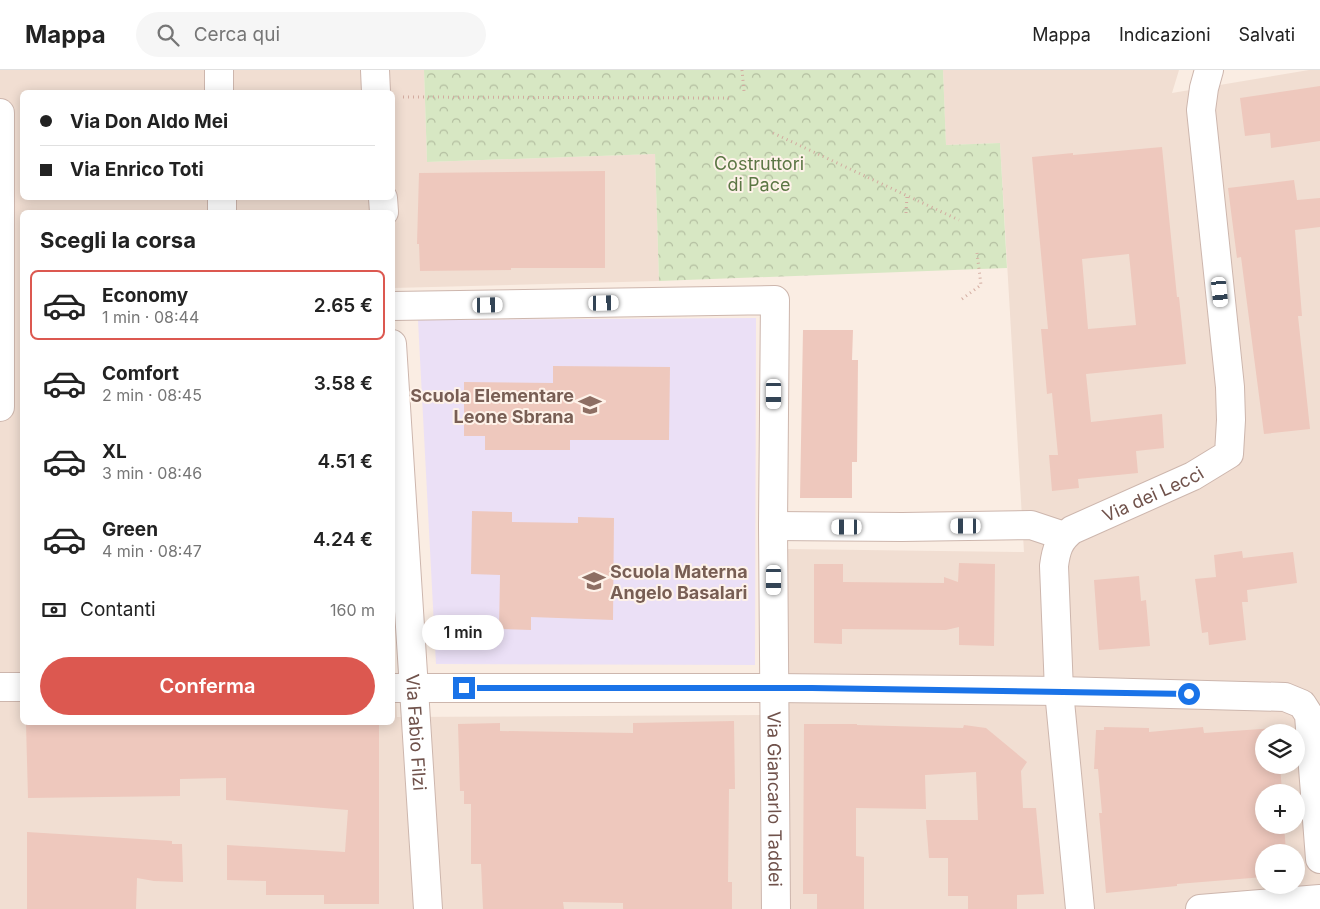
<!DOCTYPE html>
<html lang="it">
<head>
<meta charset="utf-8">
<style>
	:root { --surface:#fff; --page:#f6f6f6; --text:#222; --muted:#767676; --line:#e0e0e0; --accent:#dc5850 }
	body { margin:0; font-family:Inter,sans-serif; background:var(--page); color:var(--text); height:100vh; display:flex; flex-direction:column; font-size:19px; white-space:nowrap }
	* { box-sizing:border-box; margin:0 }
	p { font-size:16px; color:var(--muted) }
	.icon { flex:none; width:28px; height:28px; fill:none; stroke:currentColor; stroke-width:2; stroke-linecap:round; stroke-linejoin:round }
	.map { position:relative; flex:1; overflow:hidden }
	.panel { position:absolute; left:20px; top:140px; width:375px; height:515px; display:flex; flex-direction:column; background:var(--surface); border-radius:8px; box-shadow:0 2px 12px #0003 }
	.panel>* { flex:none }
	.hud { position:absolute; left:20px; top:20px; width:375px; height:110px; border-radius:8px; box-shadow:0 2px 12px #0003; display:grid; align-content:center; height:110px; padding:0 20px; background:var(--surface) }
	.fabs { position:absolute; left:1255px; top:654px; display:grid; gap:10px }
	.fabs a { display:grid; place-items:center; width:50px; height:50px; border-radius:50%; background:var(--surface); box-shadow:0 2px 12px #0003; font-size:25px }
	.end { position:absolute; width:22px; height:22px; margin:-11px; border:6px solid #1a73e8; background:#fff; box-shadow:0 0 0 2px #fff }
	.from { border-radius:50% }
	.bubble { position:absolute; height:35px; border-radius:18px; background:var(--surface); box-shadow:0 2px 12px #0003; font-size:16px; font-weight:600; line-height:35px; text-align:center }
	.car { position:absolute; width:15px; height:30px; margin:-15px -8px; border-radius:6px; box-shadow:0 0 4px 1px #0007; background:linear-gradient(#fff 24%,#345 0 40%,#fff 0 76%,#345 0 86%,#fff 0) }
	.hud b { display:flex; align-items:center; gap:18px; height:48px; font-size:19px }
	.hud b+b { border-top:1px solid var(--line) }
	.hud i { width:12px; height:12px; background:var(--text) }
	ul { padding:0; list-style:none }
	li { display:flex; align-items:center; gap:15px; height:70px; margin:0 10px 8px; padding:0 10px; border:2px solid transparent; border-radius:8px }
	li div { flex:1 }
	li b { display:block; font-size:19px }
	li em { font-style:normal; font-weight:600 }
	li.on { border-color:var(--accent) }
	li>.icon { width:45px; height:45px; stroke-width:1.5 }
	h2 { padding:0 20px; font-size:22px; line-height:60px }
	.pay { display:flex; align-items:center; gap:12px; height:55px; padding:0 20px; font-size:19px }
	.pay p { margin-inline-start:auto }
	.cta { display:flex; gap:10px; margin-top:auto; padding:10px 20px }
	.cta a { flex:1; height:58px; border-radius:30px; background:var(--accent); color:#fff; font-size:20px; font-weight:600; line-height:58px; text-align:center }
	header { display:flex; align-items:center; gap:30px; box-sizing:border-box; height:70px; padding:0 25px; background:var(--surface); border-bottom:1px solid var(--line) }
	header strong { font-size:24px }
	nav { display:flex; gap:28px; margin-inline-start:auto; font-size:18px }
	.search { width:350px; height:45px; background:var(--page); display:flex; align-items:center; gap:12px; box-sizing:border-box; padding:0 18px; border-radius:28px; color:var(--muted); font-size:19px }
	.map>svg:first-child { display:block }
</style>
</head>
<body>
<header>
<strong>Mappa</strong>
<div class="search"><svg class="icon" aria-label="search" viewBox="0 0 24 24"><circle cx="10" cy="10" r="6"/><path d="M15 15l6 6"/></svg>Cerca qui</div>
<nav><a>Mappa</a><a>Indicazioni</a><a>Salvati</a></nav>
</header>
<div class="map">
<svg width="1320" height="839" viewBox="0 0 1320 839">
	<defs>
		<pattern id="park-crowns" width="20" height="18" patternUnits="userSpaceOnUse" patternTransform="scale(1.25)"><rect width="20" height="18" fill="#d7e7c3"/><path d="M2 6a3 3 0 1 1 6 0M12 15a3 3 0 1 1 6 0" fill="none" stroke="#b3bea0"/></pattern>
	</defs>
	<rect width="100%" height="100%" fill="#faede3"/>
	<path fill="#f1ded2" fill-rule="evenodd" d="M0,0H424L427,92L655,84L659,211L393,218L392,142H22V652H392L393,577L397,647L787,645V479L1024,482L1000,73L946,75L943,0H1179L1172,23L1309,0H1320V839H0ZM22,22H392V128H22ZM1264,662H1296V695H1264ZM1264,722H1296V755H1264ZM1264,782H1296V815H1264Z"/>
	<path fill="#ebe0f6" d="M756,248L755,595L436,594L418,250Z"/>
	<path fill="url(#park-crowns)" d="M424,0H943L946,75L1000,73L1007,198L659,211L655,84L427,92Z"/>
	<path fill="#eec8bd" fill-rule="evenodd" d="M1320,16V71L1271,78L1270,63L1245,66L1240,28Z
		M1162,77L1177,227H1179L1186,294L1086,304L1091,352L1162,344L1164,378L1136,381L1138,403L1078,409L1079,418L1052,421L1049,385H1058L1052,323L1047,324L1041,259H1048L1032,87L1073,83V85ZM1129,184L1136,255L1088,259L1082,189Z
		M605,101V198H511V200L420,201L419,174H417L419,103Z
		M1294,110L1297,130L1320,128V157L1295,160L1302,246H1298L1310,359L1264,364L1241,187L1237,188L1228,118Z
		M803,260H853L852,290H858L857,392H852V428H800Z
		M553,296L670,297L669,370H570V380H485V366H464V312L553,313Z
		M472,441L512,442V452L578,453V447L614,448L613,550L531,547V560L499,559L500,505L471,504Z
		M1242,481L1243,488L1293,482L1297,513L1247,520L1248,532H1242L1246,570L1209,575L1208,562L1202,563L1195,509L1216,507L1214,485Z
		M959,493L995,494L994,576L959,575V557L946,560L842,559V574L814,573V494H843V512L944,513V507L958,512Z
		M1139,506L1141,531L1146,530L1150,576L1099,580L1094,510Z
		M734,651L735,719H729L728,812H732V839H623V833L563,832L564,839H483L481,794H471V734H464V721H460L458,654L500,653V661L633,663V653Z
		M48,652L335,653L379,655V834H324V825H266V811L227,810V775L345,782L348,740L226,730V708L180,709V726L28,728L26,654Z
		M804,654H857V655L963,658L964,655L986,658L1027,692L1021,701L1023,738H1036L1044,824L1017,825V839H968V826H948V788H929L926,750H978L976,702L925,705L926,739L856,738V786L864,787V839H817V824H803Z
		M1104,657L1149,658V662L1203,657L1204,663L1277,658V662H1264V695H1280L1282,722H1264V755H1284L1286,782H1264V807L1177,814V816L1106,823L1099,743H1102L1098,699H1094L1096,660H1104Z
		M27,762L172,771V774H182L183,809V812L154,811L137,808L136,839H27Z"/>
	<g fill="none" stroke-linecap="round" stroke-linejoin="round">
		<defs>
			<g id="minor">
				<path d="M219,0V22"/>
				<path d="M375,0L376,22"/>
				<path d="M0,43V337"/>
				<path d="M222,128V142"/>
				<path d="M383,128L384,142"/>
				<path id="s1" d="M392,236L775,230L773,456L776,839"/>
				<path id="s2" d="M392,274L428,839"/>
				<path d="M773,456L902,457L1031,455L1064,466"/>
				<path d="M0,617H22"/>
				<path d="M392,618H774L1059,621L1285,627L1302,634L1309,645L1320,789"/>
				<path id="s3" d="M1080,839L1059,621L1054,496C1056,480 1059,470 1072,460L1193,406L1229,384L1231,350L1230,317L1201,40L1204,18L1209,0"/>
				<path d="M1200,839L1320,829"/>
			</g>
		</defs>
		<use href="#minor" stroke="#cdb6ad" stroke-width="30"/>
		<path stroke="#d2aba0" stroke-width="3" stroke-dasharray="1 4" stroke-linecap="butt" d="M742,0L744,21
			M403,27L732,28
			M773,63L959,150
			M906,143L907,126
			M962,229L981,215L977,183"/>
		<use href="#minor" stroke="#fff" stroke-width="28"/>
	</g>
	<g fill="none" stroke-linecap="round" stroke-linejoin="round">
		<path stroke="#1a73e8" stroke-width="6" d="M464,618H812L1189,624"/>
	</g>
	<defs>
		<symbol id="school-bare" viewBox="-9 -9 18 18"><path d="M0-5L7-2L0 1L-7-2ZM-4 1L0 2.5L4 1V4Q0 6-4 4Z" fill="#8d6e63" stroke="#fef2e9" stroke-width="2.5" paint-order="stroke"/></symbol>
	</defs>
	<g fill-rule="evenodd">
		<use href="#school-bare" x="574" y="319" width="32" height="32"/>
		<use href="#school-bare" x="578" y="495" width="32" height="32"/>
	</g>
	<g text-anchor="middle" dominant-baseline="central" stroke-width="4" stroke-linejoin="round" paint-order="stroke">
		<g font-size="18" fill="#5b7644" stroke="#fef2e9">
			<text x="759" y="93">Costruttori<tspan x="759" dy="21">di Pace</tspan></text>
		</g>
		<g font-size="18" font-weight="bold" fill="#785e54" stroke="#fef2e9" text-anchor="end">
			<text x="574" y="325">Scuola Elementare<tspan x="574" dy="21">Leone Sbrana</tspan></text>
			<text x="610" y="501" text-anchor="start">Scuola Materna<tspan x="610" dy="21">Angelo Basalari</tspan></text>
		</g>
		<g font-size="18" fill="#70524b" stroke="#fef2e9">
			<text stroke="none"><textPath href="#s3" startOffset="474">Via dei Lecci</textPath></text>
			<text stroke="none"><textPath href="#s2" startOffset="389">Via Fabio Filzi</textPath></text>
			<text stroke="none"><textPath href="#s1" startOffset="882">Via Giancarlo Taddei</textPath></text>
		</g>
	</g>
</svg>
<div class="fabs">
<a><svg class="icon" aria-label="layers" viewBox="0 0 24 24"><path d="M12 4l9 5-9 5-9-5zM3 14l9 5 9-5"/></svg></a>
<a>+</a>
<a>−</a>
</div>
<i class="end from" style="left:1189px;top:624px"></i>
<i class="end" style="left:464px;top:618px"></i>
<div class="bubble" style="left:422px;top:545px;width:82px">1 min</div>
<i class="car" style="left:1220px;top:222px;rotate:174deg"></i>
<i class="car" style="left:604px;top:233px;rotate:89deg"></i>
<i class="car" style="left:488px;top:235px;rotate:89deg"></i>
<i class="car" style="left:774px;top:324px;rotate:180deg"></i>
<i class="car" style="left:966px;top:456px;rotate:270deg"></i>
<i class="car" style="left:847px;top:457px;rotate:270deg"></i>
<i class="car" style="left:774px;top:510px;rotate:180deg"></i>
<div class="hud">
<b><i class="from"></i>Via Don Aldo Mei</b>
<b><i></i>Via Enrico Toti</b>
</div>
<section class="panel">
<h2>Scegli la corsa</h2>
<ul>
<li class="on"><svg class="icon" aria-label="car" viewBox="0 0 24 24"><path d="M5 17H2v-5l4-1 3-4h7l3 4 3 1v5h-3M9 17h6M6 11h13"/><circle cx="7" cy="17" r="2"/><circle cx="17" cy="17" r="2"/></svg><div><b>Economy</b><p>1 min · 08:44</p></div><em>2.65 €</em></li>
<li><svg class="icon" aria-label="car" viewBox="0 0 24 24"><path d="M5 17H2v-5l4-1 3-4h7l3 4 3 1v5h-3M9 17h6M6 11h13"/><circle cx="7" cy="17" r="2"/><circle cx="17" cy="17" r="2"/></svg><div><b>Comfort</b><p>2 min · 08:45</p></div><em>3.58 €</em></li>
<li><svg class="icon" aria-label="car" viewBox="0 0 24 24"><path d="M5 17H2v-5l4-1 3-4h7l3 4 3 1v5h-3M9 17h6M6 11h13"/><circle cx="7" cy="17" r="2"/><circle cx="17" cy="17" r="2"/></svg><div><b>XL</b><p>3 min · 08:46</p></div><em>4.51 €</em></li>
<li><svg class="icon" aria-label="car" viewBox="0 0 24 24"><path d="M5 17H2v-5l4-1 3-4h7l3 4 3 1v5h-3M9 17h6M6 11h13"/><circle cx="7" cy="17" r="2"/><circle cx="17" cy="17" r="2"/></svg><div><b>Green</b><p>4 min · 08:47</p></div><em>4.24 €</em></li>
</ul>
<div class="pay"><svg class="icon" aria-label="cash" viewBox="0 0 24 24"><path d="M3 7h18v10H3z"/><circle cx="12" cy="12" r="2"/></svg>Contanti<p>160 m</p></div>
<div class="cta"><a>Conferma</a></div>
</section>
</div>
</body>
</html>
